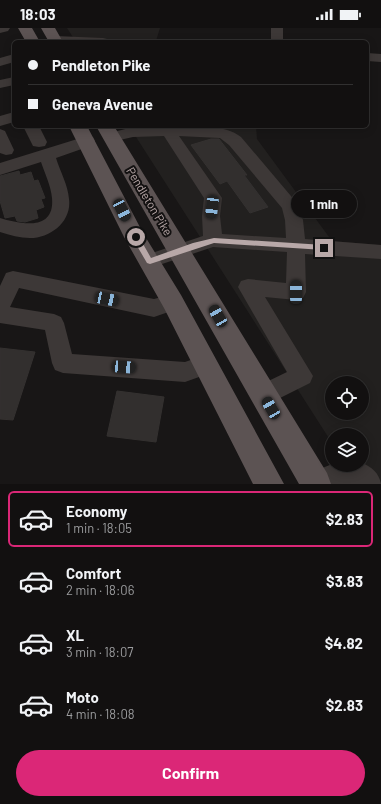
<!DOCTYPE html>
<html lang="en">
<head>
<meta charset="utf-8">
<style>
	:root { --surface:#121010; --page:#1b1919; --text:#f1f3f6; --muted:#9c9d9f; --line:#313030; --accent:#db2777 }
	body { margin:0; font-family:Barlow,sans-serif; background:var(--page); color:var(--text); height:100vh; display:flex; flex-direction:column; font-size:15px; white-space:nowrap }
	* { box-sizing:border-box; margin:0 }
	p { font-size:13px; color:var(--muted) }
	.icon { flex:none; width:22px; height:22px; fill:none; stroke:currentColor; stroke-width:2; stroke-linecap:round; stroke-linejoin:round }
	.map { position:relative; height:456px; overflow:hidden }
	.sheet { display:flex; flex-direction:column; background:var(--surface); flex:1 }
	.sheet>* { flex:none }
	.top-card { position:absolute; left:12px; top:12px; width:357px; height:88px; border-radius:6px; box-shadow:0 2px 10px #0003,0 0 0 1px var(--line); display:grid; align-content:center; height:88px; padding:0 16px; background:var(--surface) }
	.buttons { position:absolute; left:325px; top:348px; display:grid; gap:8px }
	.buttons a { display:grid; place-items:center; width:44px; height:44px; border-radius:50%; background:var(--surface); box-shadow:0 2px 10px #0003,0 0 0 1px var(--line); font-size:20px }
	.end { position:absolute; width:18px; height:18px; margin:-9px; border:5px solid #b8a8a8; background:#111; box-shadow:0 0 0 2px #111 }
	.from { border-radius:50% }
	.bubble { position:absolute; height:28px; border-radius:14px; background:var(--surface); box-shadow:0 2px 10px #0003,0 0 0 1px var(--line); font-size:13px; font-weight:700; line-height:28px; text-align:center }
	.car { position:absolute; width:12px; height:24px; margin:-12px -6px; border-radius:5px; box-shadow:0 0 3px 1px #0007; background:linear-gradient(#222 24%,#8ab4d8 0 40%,#222 0 76%,#8ab4d8 0 86%,#222 0) }
	.top-card b { display:flex; align-items:center; gap:14px; height:38px; font-size:15px }
	.top-card b+b { border-top:1px solid var(--line) }
	.top-card i { width:10px; height:10px; background:var(--text) }
	ul { padding:7px 0 0; list-style:none }
	li { display:flex; align-items:center; gap:12px; height:56px; margin:0 8px 6px; padding:0 8px; border:2px solid transparent; border-radius:6px }
	li div { flex:1 }
	li b { display:block; font-size:15px }
	li em { font-style:normal; font-weight:700 }
	li.on { border-color:var(--accent) }
	li>.icon { width:36px; height:36px; stroke-width:1.5 }
	.button { display:flex; gap:8px; margin-top:auto; padding:8px 16px }
	.button a { flex:1; height:46px; border-radius:24px; background:var(--accent); color:#fff; font-size:16px; font-weight:700; line-height:46px; text-align:center }
	.status { display:flex; justify-content:space-between; align-items:center; height:28px; padding:0 20px; background:var(--surface); direction:ltr }
	.status svg { height:11px; fill:currentColor }
	.map>svg:first-child { display:block }
</style>
</head>
<body>
<div class="status"><b>18:03</b><svg viewBox="0 0 49 12"><path d="M0 12V9h3v3zM5 12V6h3v6zM10 12V3h3v9zM15 12V0h3v12zM26 1h20v11H26zM47 4h2v5h-2z"/></svg></div>
<div class="map">
<svg width="381" height="456" viewBox="0 0 381 456">
	<rect width="100%" height="100%" fill="#181616"/>
	<path fill="#22201f" fill-rule="evenodd" d="M67,0H160L156,13L167,14H76Z
		M129,98H256L257,111L332,213L381,217V456L362,437V407H332V415ZM332,355H362V385H332Z"/>
	<path fill="#322f2e" stroke="#343130" d="M211,111H219L247,147H244L268,179L250,185L227,153L220,156L191,117Z
		M19,143L20,147L31,144L34,153L38,152L45,170L41,171L44,179L36,182L38,190L25,194L17,193L15,188L5,190L0,173V148Z
		M0,320L35,324L13,392L0,391Z
		M117,363L164,369L156,414L107,408Z"/>
	<g fill="none" stroke-linecap="round" stroke-linejoin="round">
		<path fill="#3d3837" fill-rule="evenodd" d="M0,0H10L8,3L0,5Z
			M271,0H283V14H271Z
			M55,8L103,10L107,11L109,14H50L49,12L51,9Z
			M367,25L381,26V34L367,33Z
			M14,26V34L0,38V30Z
			M14,49V57L0,60V52Z
			M14,84V94L0,98V88Z
			M23,98H39L47,114L45,118L39,119L33,118Z
			M179,98C200,99 224,96 241,109L296,174L303,192L305,211L381,217V231L305,226L306,264L303,270L296,272L265,269L313,348L310,355L264,378L256,375L252,367L256,359L287,344L238,259L241,253L248,251L286,255L287,224L213,219L150,240L143,238L140,233L143,228L203,208L202,188L204,170L164,108L133,109L111,114L106,112L103,109L106,106L133,99ZM179,108L220,110L229,117L282,180L285,192L286,210L222,206L220,188L222,170Z
			M0,101L5,103L14,122L12,126L6,127L0,125Z
			M87,108L93,109L95,113L93,117L56,130C60,143 68,157 69,171C72,193 51,210 30,210C20,210 10,207 0,204V190C20,196 55,204 52,170C51,158 45,146 41,134L0,147V135Z
			M13,243L154,271L173,266L180,268L183,274L180,280L154,289L19,260L10,279L54,286L61,289L64,295L72,326L185,334L205,327L213,330L216,337L213,344L185,354L63,345L55,342L52,335L45,302L0,295V258L6,245Z
			M362,435C372,439 379,445 381,456H302L306,447L332,436V437H362Z"/>
		<path fill="#5c5353" fill-rule="evenodd" d="M18,0H32L40,14H26Z
			M41,0H55L63,14H49Z
			M69,98H87L143,205L181,267L284,456H253L164,280L124,209Z
			M96,98H114L327,445L331,456H299Z"/>
	</g>
	<path fill="#b8a8a8" d="M133,207H138L151,230L193,215L214,210L324,217L328,220L324,222L214,215L150,236L147,235L133,211Z"/>
	<g text-anchor="middle" dominant-baseline="central" stroke-width="4" stroke-linejoin="round" paint-order="stroke">
		<g font-size="12" fill="#b8a8a8" stroke="#131111">
			<text transform="translate(150 173) rotate(59)">Pendleton Pike</text>
		</g>
	</g>
</svg>
<div class="buttons">
<a><svg class="icon" aria-label="locate" viewBox="0 0 24 24"><circle cx="12" cy="12" r="6"/><path d="M12 2v4M12 18v4M2 12h4M18 12h4"/></svg></a>
<a><svg class="icon" aria-label="layers" viewBox="0 0 24 24"><path d="M12 4l9 5-9 5-9-5zM3 14l9 5 9-5"/></svg></a>
</div>
<i class="end from" style="left:136px;top:209px"></i>
<i class="end" style="left:324px;top:220px"></i>
<div class="bubble" style="left:291px;top:162px;width:66px">1 min</div>
<i class="car" style="left:212px;top:179px;rotate:187deg"></i>
<i class="car" style="left:122px;top:182px;rotate:153deg"></i>
<i class="car" style="left:296px;top:264px;rotate:0deg"></i>
<i class="car" style="left:107px;top:271px;rotate:102deg"></i>
<i class="car" style="left:218px;top:288px;rotate:330deg"></i>
<i class="car" style="left:124px;top:339px;rotate:94deg"></i>
<i class="car" style="left:271px;top:380px;rotate:330deg"></i>
<div class="top-card">
<b><i class="from"></i>Pendleton Pike</b>
<b><i></i>Geneva Avenue</b>
</div>
</div>
<section class="sheet">
<ul>
<li class="on"><svg class="icon" aria-label="car" viewBox="0 0 24 24"><path d="M5 17H2v-5l4-1 3-4h7l3 4 3 1v5h-3M9 17h6M6 11h13"/><circle cx="7" cy="17" r="2"/><circle cx="17" cy="17" r="2"/></svg><div><b>Economy</b><p>1 min · 18:05</p></div><em>$2.83</em></li>
<li><svg class="icon" aria-label="car" viewBox="0 0 24 24"><path d="M5 17H2v-5l4-1 3-4h7l3 4 3 1v5h-3M9 17h6M6 11h13"/><circle cx="7" cy="17" r="2"/><circle cx="17" cy="17" r="2"/></svg><div><b>Comfort</b><p>2 min · 18:06</p></div><em>$3.83</em></li>
<li><svg class="icon" aria-label="car" viewBox="0 0 24 24"><path d="M5 17H2v-5l4-1 3-4h7l3 4 3 1v5h-3M9 17h6M6 11h13"/><circle cx="7" cy="17" r="2"/><circle cx="17" cy="17" r="2"/></svg><div><b>XL</b><p>3 min · 18:07</p></div><em>$4.82</em></li>
<li><svg class="icon" aria-label="car" viewBox="0 0 24 24"><path d="M5 17H2v-5l4-1 3-4h7l3 4 3 1v5h-3M9 17h6M6 11h13"/><circle cx="7" cy="17" r="2"/><circle cx="17" cy="17" r="2"/></svg><div><b>Moto</b><p>4 min · 18:08</p></div><em>$2.83</em></li>
</ul>
<div class="button"><a>Confirm</a></div>
</section>
</body>
</html>
